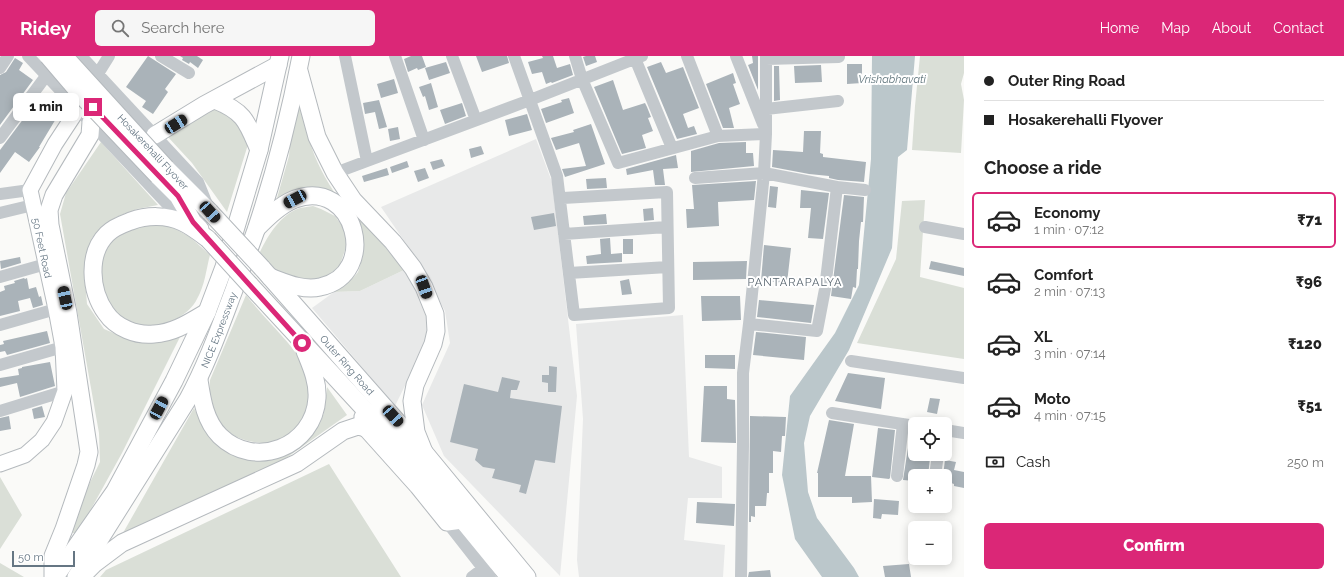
<!DOCTYPE html>
<html lang="en">
<head>
<meta charset="utf-8">
<style>
	:root { --surface:#fff; --page:#f6f6f6; --text:#222; --muted:#767676; --line:#e0e0e0; --accent:#db2777 }
	body { margin:0; font-family:Raleway,sans-serif; background:var(--page); color:var(--text); height:100vh; display:flex; flex-direction:column; font-size:15px; white-space:nowrap }
	* { box-sizing:border-box; margin:0 }
	p { font-size:13px; color:var(--muted) }
	.icon { flex:none; width:22px; height:22px; fill:none; stroke:currentColor; stroke-width:2; stroke-linecap:round; stroke-linejoin:round }
	.map { position:relative; flex:1; overflow:hidden }
	.details { display:flex; flex-direction:column; background:var(--surface); width:380px }
	.details>* { flex:none }
	.banner { display:grid; align-content:center; height:88px; padding:0 20px; background:var(--surface) }
	.tools { position:absolute; left:908px; top:361px; display:grid; gap:8px }
	.tools a { display:grid; place-items:center; width:44px; height:44px; border-radius:6px; background:var(--surface); box-shadow:0 2px 10px #0003; font-size:20px }
	.scale { position:absolute; left:12px; bottom:10px; width:63px; box-sizing:border-box; padding-left:4px; border:2px solid #657683; border-top:0; font-size:11px; line-height:14px; white-space:nowrap; color:#657683; -webkit-text-stroke:3px #fff; paint-order:stroke }
	.end { position:absolute; width:18px; height:18px; margin:-9px; border:5px solid #db2777; background:#fff; box-shadow:0 0 0 2px #fff }
	.from { border-radius:50% }
	.bubble { position:absolute; height:28px; border-radius:6px; background:var(--surface); box-shadow:0 2px 10px #0003; font-size:13px; font-weight:800; line-height:28px; text-align:center }
	.car { position:absolute; width:12px; height:24px; margin:-12px -6px; border-radius:5px; box-shadow:0 0 3px 1px #0007; background:linear-gradient(#222 24%,#8ab4d8 0 40%,#222 0 76%,#8ab4d8 0 86%,#222 0) }
	.banner b { display:flex; align-items:center; gap:14px; height:38px; font-size:15px }
	.banner b+b { border-top:1px solid var(--line) }
	.banner i { width:10px; height:10px; background:var(--text) }
	ul { padding:0; list-style:none }
	li { display:flex; align-items:center; gap:12px; height:56px; margin:0 8px 6px; padding:0 12px; border:2px solid transparent; border-radius:6px }
	li div { flex:1 }
	li b { display:block; font-size:15px }
	li em { font-style:normal; font-weight:800 }
	li.selected { border-color:var(--accent) }
	li>.icon { width:36px; height:36px; stroke-width:1.5 }
	h2 { padding:0 20px; font-size:18px; line-height:48px }
	.pay { display:flex; align-items:center; gap:10px; height:44px; padding:0 20px; font-size:15px }
	.pay p { margin-inline-start:auto }
	.button { display:flex; gap:8px; margin-top:auto; padding:8px 20px }
	.button a { flex:1; height:46px; border-radius:6px; background:var(--accent); color:#fff; font-size:16px; font-weight:800; line-height:46px; text-align:center }
	header { display:flex; align-items:center; gap:24px; box-sizing:border-box; height:56px; padding:0 20px; background:var(--accent); color:#fff }
	header strong { font-size:19px }
	nav { display:flex; gap:22px; margin-inline-start:auto; font-size:14px }
	.search { width:280px; height:36px; background:var(--page); display:flex; align-items:center; gap:10px; box-sizing:border-box; padding:0 14px; border-radius:6px; color:var(--muted); font-size:15px }
	main { display:flex; flex:1; min-height:0 }
	.map>svg:first-child { display:block }
</style>
</head>
<body>
<header>
<strong>Ridey</strong>
<div class="search"><svg class="icon" aria-label="search" viewBox="0 0 24 24"><circle cx="10" cy="10" r="6"/><path d="M15 15l6 6"/></svg>Search here</div>
<nav><a>Home</a><a>Map</a><a>About</a><a>Contact</a></nav>
</header>
<main>
<div class="map">
<svg width="964" height="521" viewBox="0 0 964 521">
	<rect width="100%" height="100%" fill="#fafaf8"/>
	<path fill="#e8e9e9" d="M536,83L552,126L577,340L560,520L444,400L422,349L450,287L445,255L409,192L381,151Z
		M404,214L414,229L424,252L429,269L424,291L395,350L312,252L334,236L360,235Z
		M683,259L689,401L722,411V442H688L684,484L725,489L723,521H579L577,504L583,363L576,268Z"/>
	<path fill="#dadfd7" d="M920,0H964V17L961,28L964,44L961,97L912,94L915,50Z
		M301,46C304,58 306,71 309,83C315,105 326,124 338,142C323,136 309,129 292,136C286,138 283,142 277,142L289,100L293,54Z
		M213,51L232,57L250,82L227,156L192,107L168,81Z
		M101,86L158,149L137,153L116,161L92,182L84,210L87,248L104,273L135,286H156L180,281L122,397L80,473L77,477H73L69,474V469L100,406L99,377L60,158L66,137Z
		M925,144L920,221L964,232V303L857,287L896,203L902,145Z
		M313,150L321,153L335,160L343,171L346,180V191L340,209L327,221L303,226L266,210L260,196C268,179 281,158 300,152C304,151 309,151 313,150Z
		M355,158L359,159L404,214L360,235L334,236C342,231 352,224 358,216C359,213 360,210 361,207C366,189 364,175 355,158Z
		M149,164L168,169L190,181L210,199C206,214 205,229 197,243C193,251 186,257 178,262C137,287 93,252 102,207C104,199 108,188 114,182C119,177 141,168 149,164Z
		M246,239C254,249 263,259 272,269C281,279 292,290 299,302C316,332 311,369 278,385C270,388 261,387 254,386C221,381 207,355 210,324Z
		M327,331L347,359L272,412L119,484L194,352L201,366L255,403H273L283,399L312,379L320,367L324,357Z
		M329,408L401,521H100L106,514Z
		M0,421L22,459L0,493Z
		M0,507L24,521H0Z"/>
	<path fill="#bbc7cb" d="M872,0H915L907,94L898,101L892,192L849,294L810,360L804,387L808,436L817,462L854,512L859,521H822L795,483L782,419L790,340L835,277L859,229L871,103Z"/>
	<path fill="#aab3b9" d="M148,0L176,18L165,33L168,36L153,58L142,51L146,45L126,31Z
		M180,0H197L203,4L198,12L190,6L189,8L182,4L183,2Z
		M411,0H422L426,11L418,14L417,12L408,16L404,3Z
		M476,0H507L509,7L482,16Z
		M542,0H553L557,12L570,8L573,19L552,27L551,26L546,28L542,16L532,18L528,6L543,2Z
		M586,0H595L597,6L586,10L583,1Z
		M752,0H758V34L748,9L753,7Z
		M15,2L23,7L19,14L33,24L0,69V19L6,16Z
		M446,6L450,17L429,24L425,12Z
		M661,6L666,17L683,11L699,52L683,58L688,72L694,70L697,78L677,83L647,11Z
		M847,8H862V27L847,28Z
		M821,9L822,26L795,27L794,10Z
		M774,10H779L780,44L774,45Z
		M733,17L736,27L733,28L740,48L729,52L734,72H723L706,28Z
		M394,23L398,37L381,42L377,28Z
		M613,24L623,54L645,47L647,51L651,61L648,62L653,75L642,79L646,92L622,98L594,31Z
		M431,27L438,51L429,54L425,40L423,41L419,31Z
		M42,38L63,51L39,91H40L29,106L15,96L0,117V94Z
		M569,42L574,57L546,67L541,53L562,46L561,44Z
		M379,44L387,71L379,73L375,56L365,58L363,47Z
		M462,47L466,60L445,68L440,54Z
		M527,58L532,74L509,80L505,64Z
		M591,68L605,108L565,121L562,113L586,110L579,87L556,94L551,82L574,76L573,74Z
		M398,71L400,83L390,85L388,73Z
		M804,75H821L820,97L823,98V101L866,106L864,126L838,124L829,122V120L809,118L772,111L773,94L803,96Z
		M746,86V97H753L754,110L691,116V95L719,87Z
		M481,90L484,98L471,102L469,93Z
		M676,99L678,112L663,113L665,129H655L653,114L627,119L626,113Z
		M442,103L445,110L433,114L430,106Z
		M407,105L409,111L392,117L390,111Z
		M387,112L389,119L364,126L362,120Z
		M425,112L429,122L418,126L414,115Z
		M606,122L607,132L587,133L586,123Z
		M756,125L754,144L718,146L719,170L687,172L686,153H694L692,129Z
		M770,130L778,131L776,152L768,151Z
		M801,134L829,137L823,183L808,182L811,152H800Z
		M844,139L864,141L863,166H861L859,185L858,213H857L856,232L853,231L851,243L831,240Z
		M653,152L654,164L644,165L643,153Z
		M554,157L556,170L534,174L531,161Z
		M606,158L607,168L584,169L583,160Z
		M610,182L611,198L622,197V206L587,208L586,200L601,198L600,183Z
		M623,183H633V198H623Z
		M764,189L791,192L787,227L761,225Z
		M20,201L21,207L1,213L0,205Z
		M747,205L746,223L693,224V206Z
		M931,205L964,212V220L929,213Z
		M24,222L25,223L27,222L29,233L36,231L39,241L41,240L43,249L33,252L30,242L18,245L20,255L0,260V236L5,234L4,230L15,227L14,225Z
		M629,223L632,238L622,239L620,225Z
		M701,240H740L741,264L702,265Z
		M759,244L814,249L811,267L757,261Z
		M47,275L50,287L7,299L5,295L0,296V289L4,288L3,285Z
		M756,276L806,281L804,304L753,299Z
		M705,299H735V313L705,312Z
		M50,306L55,330L20,341L17,327L0,331V322L19,319L18,313L22,312V311Z
		M549,310L557,311L556,336H548V327L542,326V319H549Z
		M848,317L885,322L881,353L835,345Z
		M502,321L520,325L517,334H511L510,342L562,350L555,407L535,404L526,438L519,436L521,429L492,422L495,413L483,411L475,404L478,393L450,386L464,328L498,336Z
		M704,330H727V343L735,344L736,387L701,386Z
		M930,342L940,343L937,358L927,356Z
		M42,350L45,361L34,363L32,353Z
		M9,360L11,373L0,375V362Z
		M750,360L786,361L785,380H782L781,396L773,395V417H769V437H767L766,450H755V461L751,460V466H749Z
		M829,364L854,368L845,420H871L872,446L852,447V441H818V417H817Z
		M878,372L895,374L890,422L889,423L872,421Z
		M908,392L915,393V398H918V400L930,402L928,420H915V425L903,424Z
		M945,404L956,406L954,414L964,416V432L954,430V428L945,425V420H943Z
		M874,443L899,445L898,459L882,458L881,463L873,462Z
		M697,446L735,448L734,470L696,467Z
		M909,508L911,521H885L883,510Z
		M770,514L771,521H748L749,516Z"/>
	<g fill="none" stroke-linecap="round" stroke-linejoin="round">
		<defs>
			<path id="major" d="M0,408L25,399L42,384L54,366L65,335L63,291L56,253L30,134L55,88L78,53"/>
			<g id="highway">
				<path d="M299,15L317,81L335,117L353,144L393,186L413,212L424,231L435,258L436,275L433,288L415,329L412,345L416,376L424,396"/>
				<path d="M215,44C245,56 247,66 259,94"/>
				<path d="M155,79L204,49L278,9"/>
				<path d="M166,112L210,156"/>
				<path d="M158,120L178,140L193,166L200,173"/>
				<path d="M257,172C268,161 280,149 295,143C355,121 381,218 320,231C304,235 286,227 270,221"/>
				<path id="s1" d="M262,212L424,396L527,521"/>
				<path d="M250,229L428,422L509,521"/>
				<path d="M207,256C190,266 174,277 154,278C137,280 116,272 106,257C90,235 87,198 107,178C114,171 123,168 131,165C147,159 167,159 182,166C191,170 200,177 208,183"/>
				<path d="M199,324C202,344 205,365 220,380C255,414 314,391 317,342C318,325 311,310 305,295"/>
				<path d="M363,361L366,372L418,430L447,466L462,464"/>
				<path d="M85,517L94,508L122,487L297,407L343,375L358,370L366,372"/>
				<path d="M53,521V500L64,473L86,409L89,396L68,257L50,169L49,154L54,139L90,79L91,66"/>
				<path d="M55,521L115,435L174,325L207,256L224,211L259,94L280,0"/>
				<path id="s2" d="M76,521L188,343C207,308 220,271 234,234C241,214 249,194 256,174C275,117 290,58 301,0"/>
			</g>
		</defs>
		<use href="#major" stroke="#b5babe" stroke-width="17"/>
		<use href="#highway" stroke="#b4b9bd" stroke-width="19"/>
		<path stroke="#c3c8cc" stroke-width="12" d="M28,0L169,150L190,164
			M81,0L198,126L208,151
			M161,0L189,17
			M345,0L367,105
			M395,0L424,84
			M452,0L476,64
			M514,0L557,120L574,259L669,252L667,136L563,142
			M575,0L582,23L618,107L718,80L766,78
			M634,0L672,92
			M687,0L718,80
			M736,0L763,68
			M766,3L839,1
			M0,12L8,0
			M94,24L109,0
			M766,53L838,45
			M0,82L46,20
			M335,117L530,44L642,0
			M695,122L764,117L837,131L825,233L817,275L749,268
			M837,131L865,134
			M0,138L30,134
			M0,157L33,149
			M925,171L964,178
			M564,178L667,171
			M569,217L668,211
			M0,221L46,208
			M0,269L56,253
			M851,305L964,322
			M0,309L63,291
			M0,355L65,335
			M832,357L915,370
			M945,374L964,377
			M897,420L903,368
			M935,420L938,398
			M447,466L490,521
			M472,521L484,512L488,507
			M741,521L743,390V317L749,268L764,117L766,78V0"/>
		<use href="#major" stroke="#fff" stroke-width="15"/>
		<use href="#highway" stroke="#fff" stroke-width="17"/>
		<defs>
			<path id="highway-bridge" d="M48,0L83,41L158,120
				M64,0L166,112
				M210,156L262,212
				M208,183L250,229"/>
		</defs>
		<use href="#highway-bridge" stroke="#b4b9bd" stroke-width="19" stroke-linecap="butt"/>
		<use href="#highway-bridge" stroke="#fff" stroke-width="17"/>
	</g>
	<g fill="none" stroke-linecap="round" stroke-linejoin="round">
		<path stroke="#db2777" stroke-width="5" d="M93,51L178,140L193,166L302,287"/>
	</g>
	<g text-anchor="middle" dominant-baseline="central" stroke-width="4" stroke-linejoin="round" paint-order="stroke">
		<g font-size="10" fill="#657683" stroke="#fff">
			<text transform="translate(153 96) rotate(47)">Hosakerehalli Flyover</text>
			<text transform="translate(42 192) rotate(78)">50 Feet Road</text>
			<text stroke="none"><textPath href="#s2" startOffset="286">NICE Expressway</textPath></text>
			<text stroke="none"><textPath href="#s1" startOffset="129">Outer Ring Road</textPath></text>
		</g>
		<g font-size="11" font-style="italic" fill="#60757c" stroke="#fff">
			<text x="892" y="23">Vrishabhavati</text>
		</g>
		<g font-size="11" letter-spacing="1" fill="#57646e" stroke="#fff">
			<text x="795" y="226">PANTARAPALYA</text>
		</g>
	</g>
</svg>
<div class="tools">
<a><svg class="icon" aria-label="locate" viewBox="0 0 24 24"><circle cx="12" cy="12" r="6"/><path d="M12 2v4M12 18v4M2 12h4M18 12h4"/></svg></a>
<a>+</a>
<a>−</a>
</div>
<div class="scale">50 m</div>
<i class="end from" style="left:302px;top:287px"></i>
<i class="end" style="left:93px;top:51px"></i>
<div class="bubble" style="left:13px;top:37px;width:66px">1 min</div>
<i class="car" style="left:176px;top:68px;rotate:58deg"></i>
<i class="car" style="left:295px;top:143px;rotate:242deg"></i>
<i class="car" style="left:210px;top:156px;rotate:138deg"></i>
<i class="car" style="left:424px;top:231px;rotate:160deg"></i>
<i class="car" style="left:65px;top:242px;rotate:348deg"></i>
<i class="car" style="left:159px;top:352px;rotate:28deg"></i>
<i class="car" style="left:393px;top:360px;rotate:138deg"></i>
</div>
<section class="details">
<div class="banner">
<b><i class="from"></i>Outer Ring Road</b>
<b><i></i>Hosakerehalli Flyover</b>
</div>
<h2>Choose a ride</h2>
<ul>
<li class="selected"><svg class="icon" aria-label="car" viewBox="0 0 24 24"><path d="M5 17H2v-5l4-1 3-4h7l3 4 3 1v5h-3M9 17h6M6 11h13"/><circle cx="7" cy="17" r="2"/><circle cx="17" cy="17" r="2"/></svg><div><b>Economy</b><p>1 min · 07:12</p></div><em>₹71</em></li>
<li><svg class="icon" aria-label="car" viewBox="0 0 24 24"><path d="M5 17H2v-5l4-1 3-4h7l3 4 3 1v5h-3M9 17h6M6 11h13"/><circle cx="7" cy="17" r="2"/><circle cx="17" cy="17" r="2"/></svg><div><b>Comfort</b><p>2 min · 07:13</p></div><em>₹96</em></li>
<li><svg class="icon" aria-label="car" viewBox="0 0 24 24"><path d="M5 17H2v-5l4-1 3-4h7l3 4 3 1v5h-3M9 17h6M6 11h13"/><circle cx="7" cy="17" r="2"/><circle cx="17" cy="17" r="2"/></svg><div><b>XL</b><p>3 min · 07:14</p></div><em>₹120</em></li>
<li><svg class="icon" aria-label="car" viewBox="0 0 24 24"><path d="M5 17H2v-5l4-1 3-4h7l3 4 3 1v5h-3M9 17h6M6 11h13"/><circle cx="7" cy="17" r="2"/><circle cx="17" cy="17" r="2"/></svg><div><b>Moto</b><p>4 min · 07:15</p></div><em>₹51</em></li>
</ul>
<div class="pay"><svg class="icon" aria-label="cash" viewBox="0 0 24 24"><path d="M3 7h18v10H3z"/><circle cx="12" cy="12" r="2"/></svg>Cash<p>250 m</p></div>
<div class="button"><a>Confirm</a></div>
</section>
</main>
</body>
</html>
